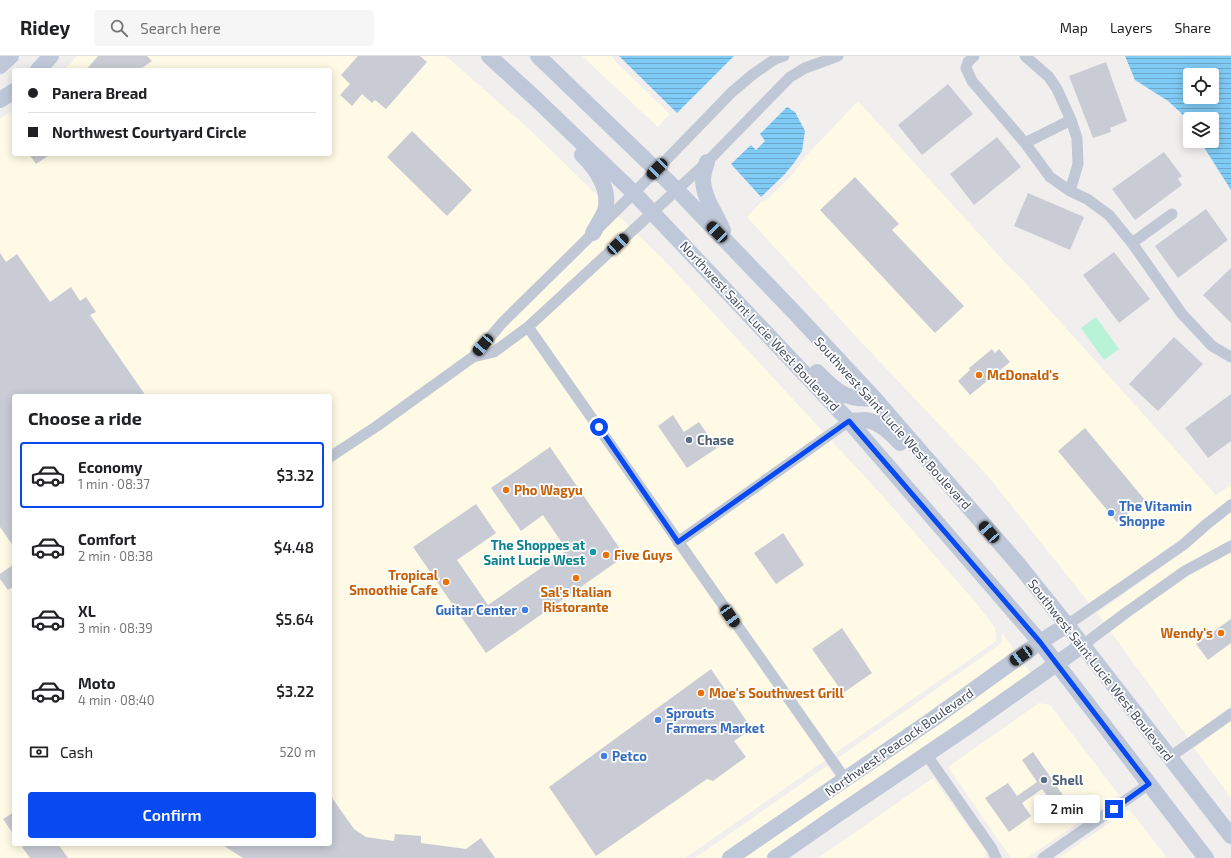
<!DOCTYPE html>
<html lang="en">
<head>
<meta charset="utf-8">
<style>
	:root { --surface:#fff; --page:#f6f6f6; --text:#202124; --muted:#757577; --line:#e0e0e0; --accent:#074af2 }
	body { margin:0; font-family:"Exo 2",sans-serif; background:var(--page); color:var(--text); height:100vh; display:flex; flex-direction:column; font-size:15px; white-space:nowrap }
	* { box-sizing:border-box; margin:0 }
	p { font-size:13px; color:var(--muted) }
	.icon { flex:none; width:22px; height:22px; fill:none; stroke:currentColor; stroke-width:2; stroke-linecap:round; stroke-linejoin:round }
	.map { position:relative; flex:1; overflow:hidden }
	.drawer { position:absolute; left:12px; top:338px; width:320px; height:452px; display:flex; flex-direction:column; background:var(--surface); border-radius:4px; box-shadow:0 2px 10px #0003 }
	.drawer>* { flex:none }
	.top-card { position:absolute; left:12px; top:12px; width:320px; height:88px; border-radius:4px; box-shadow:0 2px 10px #0003; display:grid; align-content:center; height:88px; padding:0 16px; background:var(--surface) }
	.fabs { position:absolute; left:1183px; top:12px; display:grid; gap:8px }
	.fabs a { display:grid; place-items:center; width:36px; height:36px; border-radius:4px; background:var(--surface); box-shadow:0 2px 10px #0003; font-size:20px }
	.end { position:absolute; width:18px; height:18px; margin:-9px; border:5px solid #074af2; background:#fff; box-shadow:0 0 0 2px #fff }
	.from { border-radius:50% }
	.bubble { position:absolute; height:28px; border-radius:4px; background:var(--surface); box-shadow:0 2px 10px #0003; font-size:13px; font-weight:600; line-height:28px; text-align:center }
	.car { position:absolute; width:12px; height:24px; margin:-12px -6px; border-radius:5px; box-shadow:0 0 3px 1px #0007; background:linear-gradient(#222 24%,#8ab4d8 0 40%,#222 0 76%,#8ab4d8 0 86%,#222 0) }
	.top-card b { display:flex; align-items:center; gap:14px; height:38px; font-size:15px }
	.top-card b+b { border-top:1px solid var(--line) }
	.top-card i { width:10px; height:10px; background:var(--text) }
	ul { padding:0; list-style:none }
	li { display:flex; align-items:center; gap:12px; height:66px; margin:0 8px 6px; padding:0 8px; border:2px solid transparent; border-radius:4px }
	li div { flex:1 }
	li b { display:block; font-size:15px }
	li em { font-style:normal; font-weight:600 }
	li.selected { border-color:var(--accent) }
	li>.icon { width:36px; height:36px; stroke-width:1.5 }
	h2 { padding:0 16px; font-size:18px; line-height:48px }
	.pay { display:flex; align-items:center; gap:10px; height:44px; padding:0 16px; font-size:15px }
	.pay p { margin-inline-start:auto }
	.action { display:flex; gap:8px; margin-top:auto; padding:8px 16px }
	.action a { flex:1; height:46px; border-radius:4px; background:var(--accent); color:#fff; font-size:16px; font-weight:600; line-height:46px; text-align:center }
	header { display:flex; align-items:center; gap:24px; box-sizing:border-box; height:56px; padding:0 20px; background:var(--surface); border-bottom:1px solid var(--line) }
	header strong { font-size:19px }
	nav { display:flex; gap:22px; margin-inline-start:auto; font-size:14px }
	.search { width:280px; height:36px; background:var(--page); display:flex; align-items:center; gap:10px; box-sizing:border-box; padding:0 14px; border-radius:4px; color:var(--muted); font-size:15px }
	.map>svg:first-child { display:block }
</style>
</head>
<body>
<header>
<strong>Ridey</strong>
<div class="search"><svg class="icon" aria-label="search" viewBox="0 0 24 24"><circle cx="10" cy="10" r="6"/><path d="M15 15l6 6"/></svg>Search here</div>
<nav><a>Map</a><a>Layers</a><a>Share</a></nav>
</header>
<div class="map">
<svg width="1231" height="802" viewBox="0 0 1231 802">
	<defs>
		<pattern id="water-rules" width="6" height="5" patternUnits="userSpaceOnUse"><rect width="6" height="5" fill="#80cbf5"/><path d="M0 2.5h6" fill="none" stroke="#6aa7ca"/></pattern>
	</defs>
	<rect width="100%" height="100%" fill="#f1eeee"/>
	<path fill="#fefae5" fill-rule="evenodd" d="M77,0H446L530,74L665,205L880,437L977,548L995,572L996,585L685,802H0V62L14,54V98H330V14H64ZM14,340H330V788H14Z
		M582,0H612L616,6L670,58L658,71Z
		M858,45L1012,214L1020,221L1216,439L1231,429V442L1203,463L1179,484L1090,548L987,419L862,287L747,161L761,146L765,145L788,123L799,110L805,101Z
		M1231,456V484L1182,510L1104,566L1097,557L1186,494L1211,472Z
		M1231,497V650L1188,682L1110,575L1188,520Z
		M1002,577L1016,596L847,715L838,702L999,589L1002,586Z
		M1023,606L1031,618L765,802H741Z
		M1039,647L1050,649L1119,739L1027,802H1011L948,711Z
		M1231,665V742L1194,692Z
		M827,710L836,722L720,802H695Z
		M933,722L985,794L986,802H818Z
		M1129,753L1167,802H1059Z"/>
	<path fill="#b8f3d8" d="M1096,261L1119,293L1104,304L1081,272Z"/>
	<path fill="url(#water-rules)" fill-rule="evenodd" d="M619,0H734L677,57Z
		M1125,0H1231V134L1200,85H1212V63H1190V70L1181,57L1168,45L1135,24ZM1190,19H1212V41H1190Z
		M787,51L795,56L805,75L802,95L794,107L784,119L761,141L731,108L751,89L756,94L765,85L760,78Z"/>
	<path fill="#caccd5" d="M98,0H147L152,5L139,14H86Z
		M358,0H420L427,6L386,53L375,44L372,47L362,38L352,50L340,39L350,28L341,19Z
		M1106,6L1127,65L1110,72L1111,76L1093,82L1069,20Z
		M948,28L973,58L922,99L898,69Z
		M412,75L472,134L447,160L387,101Z
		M997,81L1021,111L974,149L950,118Z
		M1164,96L1182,120L1178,123L1182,129L1135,164L1112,133Z
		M29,98H51L36,108Z
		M855,121L899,168L892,174L964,250L935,277L820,154Z
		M1028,137L1084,161L1070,194L1014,170Z
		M1206,153L1228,184L1178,222L1155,190Z
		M1114,196L1150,243L1119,267L1083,219Z
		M0,197L6,206L17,198L50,246L71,231L80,245L86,241L96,256L90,259L146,340H14V491L0,471Z
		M1231,212V267L1203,239Z
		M1174,281L1203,308L1158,355L1129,328Z
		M992,293L995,297L999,293L1010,306L970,339L958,325L970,314L969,312Z
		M1231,338V385L1208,402L1185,372Z
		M673,359L684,376L699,366L717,392L687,412L658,370Z
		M1085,372L1145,444L1117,466L1058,395Z
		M550,391L625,500L486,597L413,491L476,448L496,477L457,504L488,549L567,494L543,459L521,475L491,432Z
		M783,477L804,509L776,528L754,497Z
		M14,508V530L8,534L0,523V518Z
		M1231,563V587L1208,604L1196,588Z
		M842,572L872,617L843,637L812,593Z
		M711,613L752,673L734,685L746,701L713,725L707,723L596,800L549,731Z
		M1033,696L1069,748L1058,755L1042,733L1022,747L1031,760L1009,776L985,742L1008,727L1017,740L1037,726L1022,704Z
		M330,739L354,773L366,781L394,785L395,778L421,780V787L466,793L481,782L495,802H243L221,788H330Z
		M14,756V779L3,763Z
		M27,788H58L68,802H30L22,791Z"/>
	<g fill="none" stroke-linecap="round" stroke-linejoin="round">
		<path stroke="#c0c8d5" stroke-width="11" d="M974,0L968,6L966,12L972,25L1025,87L1050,121L1070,135L1087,143L1109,159L1132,187L1182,258L1212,290L1231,301
			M1025,0L1049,21L1057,33L1071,64L1077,82L1078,108L1070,135
			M1025,87L1071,64
			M1132,187L1172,158
			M528,271L845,723
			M473,301L494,296L528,271L707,106L790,21L805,12L838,0
			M330,401L377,370L473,301L503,266L634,137L732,36L752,19L775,3L784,0
			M678,486L849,365
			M1067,569L1183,489L1207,468L1231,449
			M1083,589L1127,556L1185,515L1231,490
			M926,698L992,793L996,802
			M1170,701L1231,658
			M1043,802L1149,728"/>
		<path stroke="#bfc8d9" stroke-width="16" d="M489,0L536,43L634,137L849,365L1040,586L1206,802
			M538,0L677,134L794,256L874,342L1018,508L1067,569L1231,780
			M0,10L11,0
			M38,14L51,0
			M0,44L14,35
			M582,99C596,112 611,134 605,155C602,162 597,170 593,177
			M707,106C705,112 703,119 703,125C704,144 717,158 723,175
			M817,316C836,335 845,345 874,342
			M849,365C854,365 860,364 865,364C879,365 891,377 900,387
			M730,802L933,663L1040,586L1067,569
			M775,802L834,761L970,669L1083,589"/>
	</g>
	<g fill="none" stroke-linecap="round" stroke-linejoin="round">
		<path stroke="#074af2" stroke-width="5" d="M599,371L678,486L849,365L1040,586L1149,728L1114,753"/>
	</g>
	<g fill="#e8710a" stroke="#fff" stroke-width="1.5">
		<circle cx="979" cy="319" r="4"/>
		<circle cx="506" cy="434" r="4"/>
		<circle cx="606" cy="499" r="4"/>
		<circle cx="576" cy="522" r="4"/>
		<circle cx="446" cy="526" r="4"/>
		<circle cx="1221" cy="577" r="4"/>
		<circle cx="701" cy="637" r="4"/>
	</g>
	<g fill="#5c6f8a" stroke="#fff" stroke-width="1.5">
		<circle cx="689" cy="384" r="4"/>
		<circle cx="1044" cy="724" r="4"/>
	</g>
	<g fill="#3f7fe0" stroke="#fff" stroke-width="1.5">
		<circle cx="1111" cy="457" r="4"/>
		<circle cx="525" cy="554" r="4"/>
		<circle cx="658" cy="664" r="4"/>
		<circle cx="604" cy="700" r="4"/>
	</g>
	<circle fill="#0f9aa8" stroke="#fff" stroke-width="1.5" cx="593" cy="496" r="4"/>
	<g text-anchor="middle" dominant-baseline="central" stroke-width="3.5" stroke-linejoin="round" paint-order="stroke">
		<g font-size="13" fill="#444e5e" stroke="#fff">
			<text transform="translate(760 270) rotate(47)">Northwest Saint Lucie West Boulevard</text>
			<text transform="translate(893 367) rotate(48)">Southwest Saint Lucie West Boulevard</text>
			<text transform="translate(1101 614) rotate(52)">Southwest Saint Lucie West Boulevard</text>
			<text transform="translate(899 686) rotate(-35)">Northwest Peacock Boulevard</text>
		</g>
		<g font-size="13" font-weight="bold" fill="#c56008" stroke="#fff" text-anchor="start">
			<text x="987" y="319">McDonald's</text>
			<text x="514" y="434">Pho Wagyu</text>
			<text x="614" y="499">Five Guys</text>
			<text x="438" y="519" text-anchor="end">Tropical<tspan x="438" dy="15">Smoothie Cafe</tspan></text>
			<text x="576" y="536" text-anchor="middle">Sal's Italian<tspan x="576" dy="15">Ristorante</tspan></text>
			<text x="1213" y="577" text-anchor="end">Wendy's</text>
			<text x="709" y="637">Moe's Southwest Grill</text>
		</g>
		<g font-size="13" font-weight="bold" fill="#4e5e75" stroke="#fff" text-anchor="start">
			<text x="697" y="384">Chase</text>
			<text x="1052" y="724">Shell</text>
		</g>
		<g font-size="13" font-weight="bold" fill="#366cbe" stroke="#fff" text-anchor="start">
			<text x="1119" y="450">The Vitamin<tspan x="1119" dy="15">Shoppe</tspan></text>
			<text x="517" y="554" text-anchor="end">Guitar Center</text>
			<text x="666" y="657">Sprouts<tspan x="666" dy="15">Farmers Market</tspan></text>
			<text x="612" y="700">Petco</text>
		</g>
		<g font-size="13" font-weight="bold" fill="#0d838f" stroke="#fff" text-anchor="end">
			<text x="585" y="489">The Shoppes at<tspan x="585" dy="15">Saint Lucie West</tspan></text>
		</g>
	</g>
</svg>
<div class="fabs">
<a><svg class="icon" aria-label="locate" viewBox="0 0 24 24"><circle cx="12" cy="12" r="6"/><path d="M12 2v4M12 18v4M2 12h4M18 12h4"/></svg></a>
<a><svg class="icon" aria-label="layers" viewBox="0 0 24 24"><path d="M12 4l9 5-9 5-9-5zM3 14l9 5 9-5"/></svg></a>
</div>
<i class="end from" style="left:599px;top:371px"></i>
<i class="end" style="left:1114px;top:753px"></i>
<div class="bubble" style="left:1034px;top:739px;width:66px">2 min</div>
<i class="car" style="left:657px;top:113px;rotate:224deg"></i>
<i class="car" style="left:717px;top:176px;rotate:316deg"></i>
<i class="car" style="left:618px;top:188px;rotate:47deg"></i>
<i class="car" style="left:483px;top:289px;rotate:221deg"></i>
<i class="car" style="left:989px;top:476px;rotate:319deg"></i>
<i class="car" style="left:730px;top:560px;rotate:145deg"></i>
<i class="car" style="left:1021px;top:600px;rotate:235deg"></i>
<div class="top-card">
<b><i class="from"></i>Panera Bread</b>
<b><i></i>Northwest Courtyard Circle</b>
</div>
<section class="drawer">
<h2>Choose a ride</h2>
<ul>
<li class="selected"><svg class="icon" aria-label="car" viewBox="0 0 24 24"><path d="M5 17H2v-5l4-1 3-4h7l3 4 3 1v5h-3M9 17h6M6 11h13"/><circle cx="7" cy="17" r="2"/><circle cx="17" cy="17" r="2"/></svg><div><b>Economy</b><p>1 min · 08:37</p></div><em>$3.32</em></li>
<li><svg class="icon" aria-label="car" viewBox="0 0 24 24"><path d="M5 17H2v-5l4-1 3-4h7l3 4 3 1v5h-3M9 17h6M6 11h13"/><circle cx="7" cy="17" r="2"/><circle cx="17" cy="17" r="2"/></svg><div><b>Comfort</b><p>2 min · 08:38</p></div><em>$4.48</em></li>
<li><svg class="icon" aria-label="car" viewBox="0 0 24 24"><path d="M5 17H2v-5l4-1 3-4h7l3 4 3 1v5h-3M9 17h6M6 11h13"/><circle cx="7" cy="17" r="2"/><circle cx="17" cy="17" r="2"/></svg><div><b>XL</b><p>3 min · 08:39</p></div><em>$5.64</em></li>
<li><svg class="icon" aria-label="car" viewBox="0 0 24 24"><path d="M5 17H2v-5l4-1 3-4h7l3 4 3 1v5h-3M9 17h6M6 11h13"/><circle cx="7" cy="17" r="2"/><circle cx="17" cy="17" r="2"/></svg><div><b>Moto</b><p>4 min · 08:40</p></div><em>$3.22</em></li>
</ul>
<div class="pay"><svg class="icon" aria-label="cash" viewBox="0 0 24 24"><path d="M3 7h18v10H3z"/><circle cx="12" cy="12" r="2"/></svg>Cash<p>520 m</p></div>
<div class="action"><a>Confirm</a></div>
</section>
</div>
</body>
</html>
